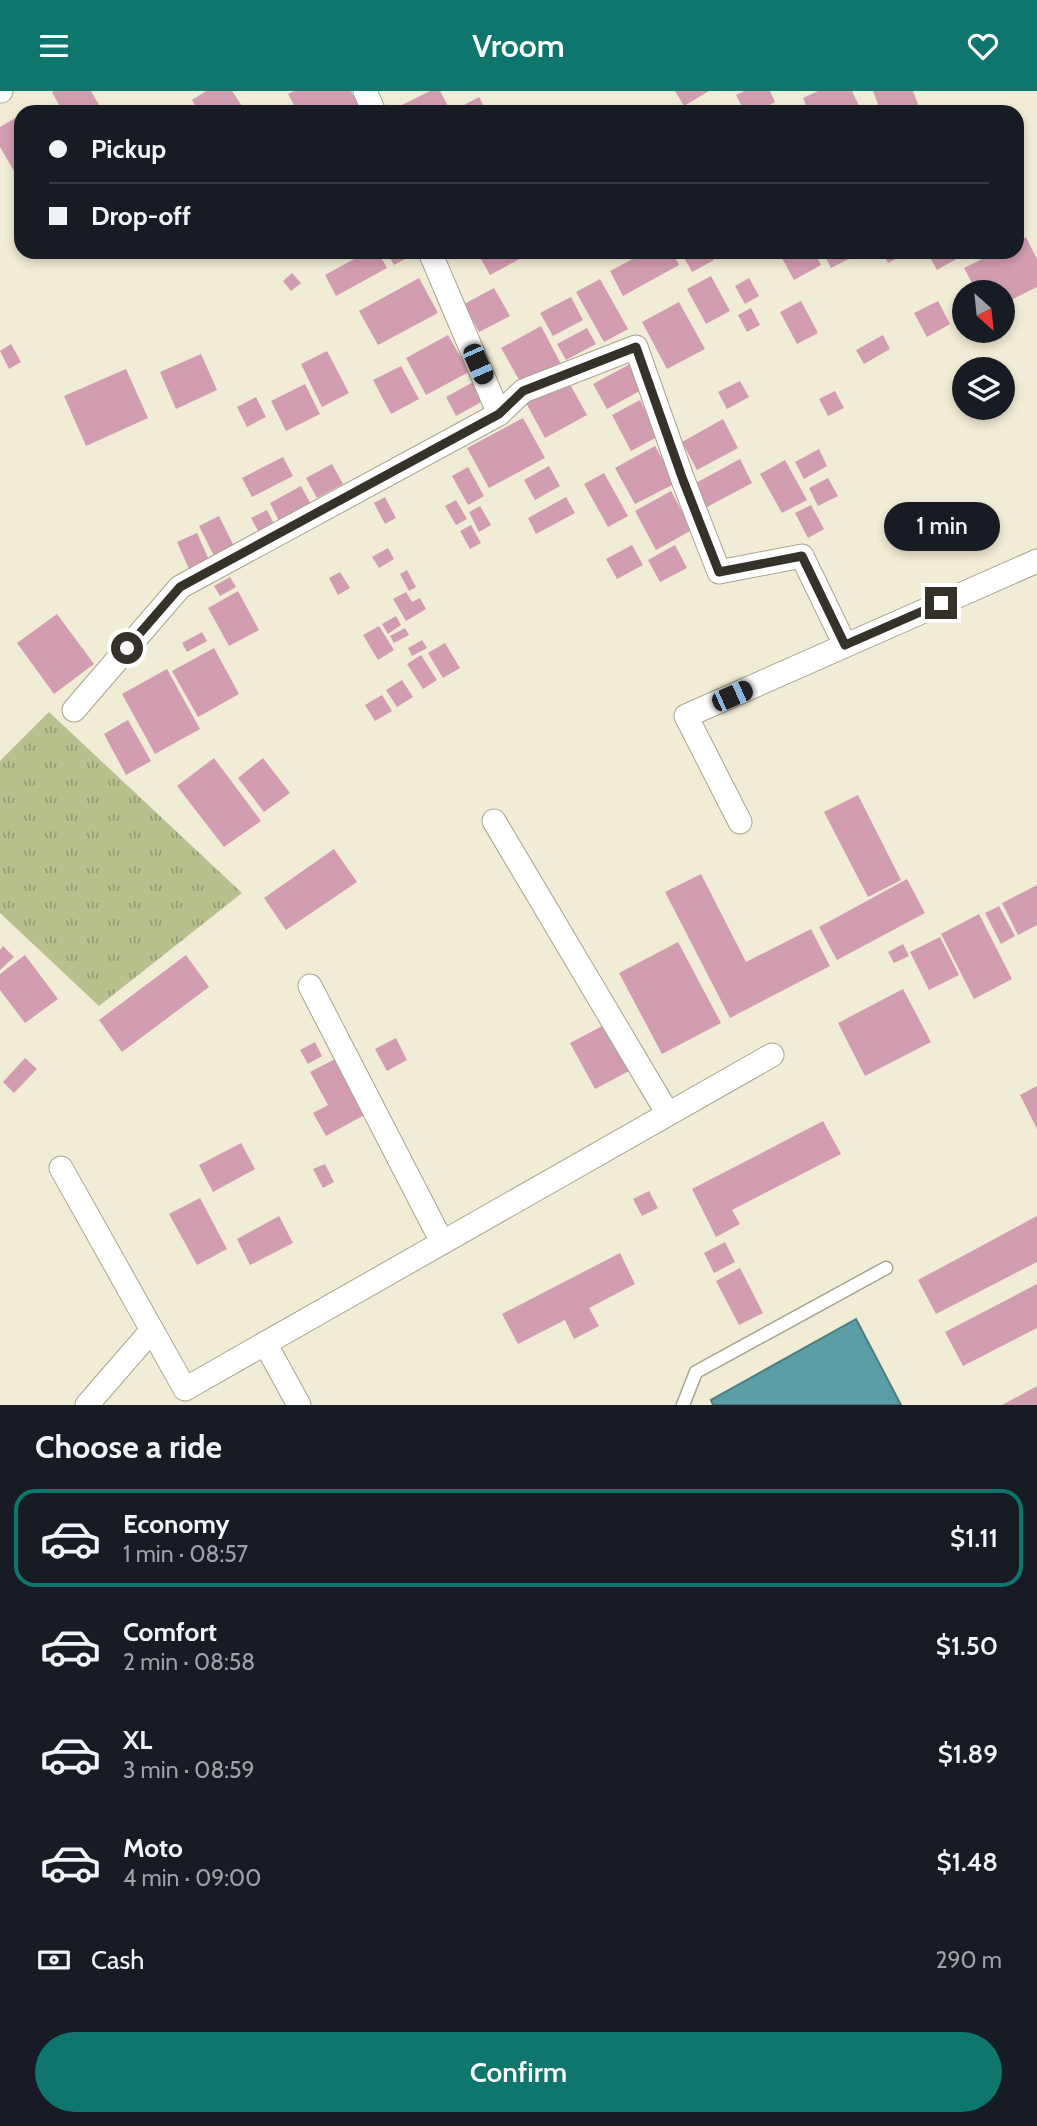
<!DOCTYPE html>
<html lang="en">
<head>
<meta charset="utf-8">
<style>
	:root { --surface:#171b24; --page:#20242c; --text:#f1f3f6; --muted:#9ea1a6; --line:#363941; --accent:#0f766e }
	body { margin:0; font-family:Cabin,sans-serif; background:var(--page); color:var(--text); height:100vh; display:flex; flex-direction:column; font-size:26px; white-space:nowrap }
	* { box-sizing:border-box; margin:0 }
	p { font-size:23px; color:var(--muted) }
	.icon { flex:none; width:38px; height:38px; fill:none; stroke:currentColor; stroke-width:2; stroke-linecap:round; stroke-linejoin:round }
	.map { position:relative; height:1314px; overflow:hidden }
	.drawer { display:flex; flex-direction:column; background:var(--surface); flex:1 }
	.drawer>* { flex:none }
	.hud { position:absolute; left:14px; top:14px; width:1010px; height:154px; border-radius:21px; box-shadow:0 4px 10px #0003; display:grid; align-content:center; height:154px; padding:0 35px; background:var(--surface) }
	.needle { width:46px; rotate:153deg }
	.tools { position:absolute; left:952px; top:189px; display:grid; gap:14px }
	.tools a { display:grid; place-items:center; width:63px; height:63px; border-radius:50%; background:var(--surface); box-shadow:0 4px 10px #0003; font-size:35px }
	.end { position:absolute; width:32px; height:32px; margin:-16px; border:9px solid #343229; background:#fff; box-shadow:0 0 0 4px #fff }
	.from { border-radius:50% }
	.bubble { position:absolute; height:49px; border-radius:24px; background:var(--surface); box-shadow:0 4px 10px #0003; font-size:23px; font-weight:600; line-height:49px; text-align:center }
	.car { position:absolute; width:21px; height:42px; margin:-21px -10px; border-radius:9px; box-shadow:0 0 5px 2px #0007; background:linear-gradient(#222 24%,#8ab4d8 0 40%,#222 0 76%,#8ab4d8 0 86%,#222 0) }
	.hud b { display:flex; align-items:center; gap:24px; height:66px; font-size:26px }
	.hud b+b { border-top:2px solid var(--line) }
	.hud i { width:18px; height:18px; background:var(--text) }
	ul { padding:0; list-style:none }
	li { display:flex; align-items:center; gap:21px; height:98px; margin:0 14px 10px; padding:0 21px; border:4px solid transparent; border-radius:21px }
	li div { flex:1 }
	li b { display:block; font-size:26px }
	li em { font-style:normal; font-weight:600 }
	li.on { border-color:var(--accent) }
	li>.icon { width:63px; height:63px; stroke-width:1.5 }
	h2 { padding:0 35px; font-size:32px; line-height:84px }
	.pay { display:flex; align-items:center; gap:18px; height:77px; padding:0 35px; font-size:26px }
	.pay p { margin-inline-start:auto }
	.action { display:flex; gap:14px; margin-top:auto; padding:14px 35px }
	.action a { flex:1; height:80px; border-radius:42px; background:var(--accent); color:#fff; font-size:28px; font-weight:600; line-height:80px; text-align:center }
	header { display:flex; justify-content:space-between; align-items:center; height:91px; padding:0 35px; background:var(--accent); color:#fff; font-size:32px; font-weight:600 }
	.map>svg:first-child { display:block }
</style>
</head>
<body>
<header><svg class="icon" aria-label="menu" viewBox="0 0 24 24"><path d="M4 6h16M4 12h16M4 18h16"/></svg>Vroom<svg class="icon" aria-label="heart" viewBox="0 0 24 24"><path d="M12 20l-8-8c-3-5 5-10 8-4 3-6 11-1 8 4z"/></svg></header>
<div class="map">
<svg width="1037" height="1314" viewBox="0 0 1037 1314">
	<defs>
		<pattern id="grass-tufts" width="24" height="20" patternUnits="userSpaceOnUse" patternTransform="scale(1.75)"><rect width="24" height="20" fill="#b8c08e"/><path d="M3 7l-1-3M5 7V3M7 7l1-3M15 17l-1-3M17 17v-4M19 17l1-3" fill="none" stroke="#969d74"/></pattern>
	</defs>
	<rect width="100%" height="100%" fill="#f1ecd5"/>
	<path fill="url(#grass-tufts)" d="M49,621L242,802L99,915L0,822V670Z"/>
	<path fill="#5a9da4" stroke="#4f7d7f" stroke-width="2" d="M856,1228L901,1314H713L711,1309Z"/>
	<path fill="#d39db1" d="M54,0H91L103,21H63L52,1Z
		M206,0H232L246,21H199L192,9Z
		M294,0H351L359,15L348,21H298L288,3Z
		M430,0H440L448,15L437,21H406L402,14Z
		M675,0H709L684,15Z
		M744,0H770L775,11L756,21H745L736,4Z
		M818,0H852L862,21H809L803,7Z
		M873,0H913L921,21H881Z
		M479,6L487,21H451Z
		M17,26L21,32V76L14,80L0,56V36Z
		M1026,146L1037,168V196L1003,213V201H977L964,177L996,161H1017V151Z
		M367,161H378L387,177L336,205L325,184Z
		M387,161H418L394,174Z
		M477,161H533L490,184Z
		M646,161H672L679,174L623,205L610,180Z
		M681,161H710L714,169L692,181Z
		M793,161H814L821,174L794,189L782,167Z
		M823,161H862L831,177Z
		M882,161H909L888,172Z
		M927,161H969L937,179Z
		M292,182L301,192L291,200L283,190Z
		M711,185L730,220L706,233L687,198Z
		M419,187L438,222L378,254L359,220Z
		M749,187L759,205L745,213L735,195Z
		M600,188L628,238L604,251L576,201Z
		M494,197L510,225L479,241L464,213Z
		M571,206L583,229L553,245L540,222Z
		M801,210L818,242L797,253L780,221Z
		M938,210L950,233L927,246L914,222Z
		M679,211L705,258L667,278L642,231Z
		M751,217L760,234L747,241L738,224Z
		M541,235L561,273L522,294L501,257Z
		M587,237L596,253L566,269L557,253Z
		M448,244L469,281L426,304L406,267Z
		M883,244L890,258L864,273L856,259Z
		M11,253L21,271L9,278L0,260Z
		M327,260L349,302L322,316L301,273Z
		M201,263L217,299L176,318L160,281Z
		M632,272L645,297L607,318L593,293Z
		M401,275L419,308L391,323L373,289Z
		M126,278L148,327L86,355L64,305Z
		M567,288L587,324L545,347L525,310Z
		M475,290L485,309L456,325L446,306Z
		M740,290L749,306L727,318L718,301Z
		M305,293L320,323L286,340L271,310Z
		M835,300L844,317L828,325L819,308Z
		M256,306L266,326L247,336L237,316Z
		M640,309L659,345L631,360L612,324Z
		M523,327L545,367L489,397L467,357Z
		M723,328L738,357L697,379L682,351Z
		M655,355L676,392L635,413L615,377Z
		M819,358L827,375L804,388L795,371Z
		M283,366L293,385L252,406L242,387Z
		M740,368L752,392L707,416L694,393Z
		M785,369L807,409L782,422L760,383Z
		M332,373L343,393L317,407L306,387Z
		M549,375L560,395L535,409L524,389Z
		M468,376L484,405L468,414L452,385Z
		M604,382L628,425L608,436L584,393Z
		M828,387L838,405L818,415L809,397Z
		M301,395L312,415L280,432L270,412Z
		M671,400L692,439L656,459L635,420Z
		M385,406L396,427L385,433L374,412Z
		M566,406L575,422L536,443L528,427Z
		M456,409L467,428L456,434L445,415Z
		M811,414L824,438L808,447L795,422Z
		M480,415L491,434L479,441L469,421Z
		M267,419L275,435L260,443L251,427Z
		M219,425L234,455L214,465L199,435Z
		M471,434L481,452L470,458L460,440Z
		M197,442L209,469L189,478L177,451Z
		M632,454L643,474L617,488L606,468Z
		M675,454L687,477L660,491L648,469Z
		M388,457L394,468L379,477L372,466Z
		M407,479L416,496L409,500L400,483Z
		M340,481L350,497L338,504L329,487Z
		M230,486L236,496L220,505L214,495Z
		M238,500L259,539L229,555L208,517Z
		M406,501L412,511L420,507L426,518L406,530L393,508Z
		M57,523L94,573L54,603L17,552Z
		M396,525L401,534L388,543L382,533Z
		M379,535L394,559L378,569L363,544Z
		M405,537L409,544L394,552L390,545Z
		M202,541L207,550L187,561L182,552Z
		M422,549L427,557L412,565L408,557Z
		M445,552L460,577L443,587L428,562Z
		M214,557L239,603L198,626L172,580Z
		M421,564L437,589L423,598L407,573Z
		M167,578L200,638L155,663L122,603Z
		M402,589L413,606L397,616L386,599Z
		M382,604L392,620L375,630L365,614Z
		M128,629L151,670L126,684L104,643Z
		M214,667L261,730L224,756L177,695Z
		M263,667L290,702L264,721L238,687Z
		M858,704L901,789L868,806L824,721Z
		M334,758L357,791L286,839L264,807Z
		M701,783L746,871L811,838L830,875L730,927L665,801Z
		M907,788L925,822L837,869L819,836Z
		M1037,794V834L1018,844L1002,812Z
		M999,815L1015,845L1001,853L985,822Z
		M979,823L1012,888L974,908L941,843Z
		M940,846L959,884L929,899L910,861Z
		M678,851L721,932L662,963L619,882Z
		M903,853L909,865L894,872L888,861Z
		M3,855L14,866L0,879V859Z
		M25,864L58,908L25,932L0,899V883Z
		M186,864L209,896L122,961L99,929Z
		M903,898L931,951L865,985L838,932Z
		M606,933L631,979L595,998L570,952Z
		M396,947L407,969L387,980L375,958Z
		M315,951L322,965L308,973L300,959Z
		M339,966L368,1022L326,1045L313,1022L328,1014L310,981Z
		M25,967L37,978L14,1002L3,991Z
		M1037,995V1038L1020,1004Z
		M823,1030L841,1063L732,1119L740,1133L716,1146L692,1098Z
		M241,1052L255,1078L213,1101L199,1074Z
		M325,1073L334,1091L323,1097L313,1078Z
		M649,1100L658,1117L642,1125L633,1108Z
		M200,1107L227,1158L197,1174L169,1123Z
		M279,1125L293,1152L250,1174L237,1148Z
		M1037,1125V1171L936,1223L918,1189Z
		M725,1151L735,1171L714,1182L704,1162Z
		M620,1162L635,1193L589,1217L599,1235L574,1248L565,1229L518,1253L502,1223Z
		M740,1177L763,1222L739,1234L716,1190Z
		M1037,1193V1237L963,1275L945,1241Z
		M1037,1295V1314H1002Z"/>
	<g fill="none" stroke-linecap="round" stroke-linejoin="round">
		<defs>
			<path id="service" d="M683,1314L696,1281L886,1177"/>
			<path id="minor" d="M0,0H1
				M365,0L374,21
				M499,323L523,300L636,256L683,389L719,481L802,465L845,554
				M74,619L180,496L499,323L430,161
				M494,730L668,1023
				M740,731L686,625L1037,470
				M310,895L442,1151
				M61,1077L185,1298L772,964
				M265,1252L299,1314
				M87,1314L152,1239"/>
		</defs>
		<use href="#service" stroke="#a9a48f" stroke-width="15"/>
		<use href="#minor" stroke="#a9a48f" stroke-width="25"/>
		<use href="#service" stroke="#fff" stroke-width="12"/>
		<use href="#minor" stroke="#fff" stroke-width="23"/>
	</g>
	<g fill="none" stroke-linecap="round" stroke-linejoin="round">
		<path stroke="#343229" stroke-width="9" d="M127,557L180,496L499,323L523,300L636,256L683,389L719,481L802,465L845,554L941,512"/>
	</g>
</svg>
<div class="tools">
<a><svg class="needle" viewBox="-14 -14 28 28"><path d="M0-13l5 13h-10z" fill="#e53935"/><path d="M0 13l5-13h-10z" fill="#9ea1a6"/></svg></a>
<a><svg class="icon" aria-label="layers" viewBox="0 0 24 24"><path d="M12 4l9 5-9 5-9-5zM3 14l9 5 9-5"/></svg></a>
</div>
<i class="end from" style="left:127px;top:557px"></i>
<i class="end" style="left:941px;top:512px"></i>
<div class="bubble" style="left:884px;top:411px;width:116px">1 min</div>
<i class="car" style="left:478px;top:273px;rotate:156deg"></i>
<i class="car" style="left:732px;top:605px;rotate:66deg"></i>
<div class="hud">
<b><i class="from"></i>Pickup</b>
<b><i></i>Drop-off</b>
</div>
</div>
<section class="drawer">
<h2>Choose a ride</h2>
<ul>
<li class="on"><svg class="icon" aria-label="car" viewBox="0 0 24 24"><path d="M5 17H2v-5l4-1 3-4h7l3 4 3 1v5h-3M9 17h6M6 11h13"/><circle cx="7" cy="17" r="2"/><circle cx="17" cy="17" r="2"/></svg><div><b>Economy</b><p>1 min · 08:57</p></div><em>$1.11</em></li>
<li><svg class="icon" aria-label="car" viewBox="0 0 24 24"><path d="M5 17H2v-5l4-1 3-4h7l3 4 3 1v5h-3M9 17h6M6 11h13"/><circle cx="7" cy="17" r="2"/><circle cx="17" cy="17" r="2"/></svg><div><b>Comfort</b><p>2 min · 08:58</p></div><em>$1.50</em></li>
<li><svg class="icon" aria-label="car" viewBox="0 0 24 24"><path d="M5 17H2v-5l4-1 3-4h7l3 4 3 1v5h-3M9 17h6M6 11h13"/><circle cx="7" cy="17" r="2"/><circle cx="17" cy="17" r="2"/></svg><div><b>XL</b><p>3 min · 08:59</p></div><em>$1.89</em></li>
<li><svg class="icon" aria-label="car" viewBox="0 0 24 24"><path d="M5 17H2v-5l4-1 3-4h7l3 4 3 1v5h-3M9 17h6M6 11h13"/><circle cx="7" cy="17" r="2"/><circle cx="17" cy="17" r="2"/></svg><div><b>Moto</b><p>4 min · 09:00</p></div><em>$1.48</em></li>
</ul>
<div class="pay"><svg class="icon" aria-label="cash" viewBox="0 0 24 24"><path d="M3 7h18v10H3z"/><circle cx="12" cy="12" r="2"/></svg>Cash<p>290 m</p></div>
<div class="action"><a>Confirm</a></div>
</section>
</body>
</html>
